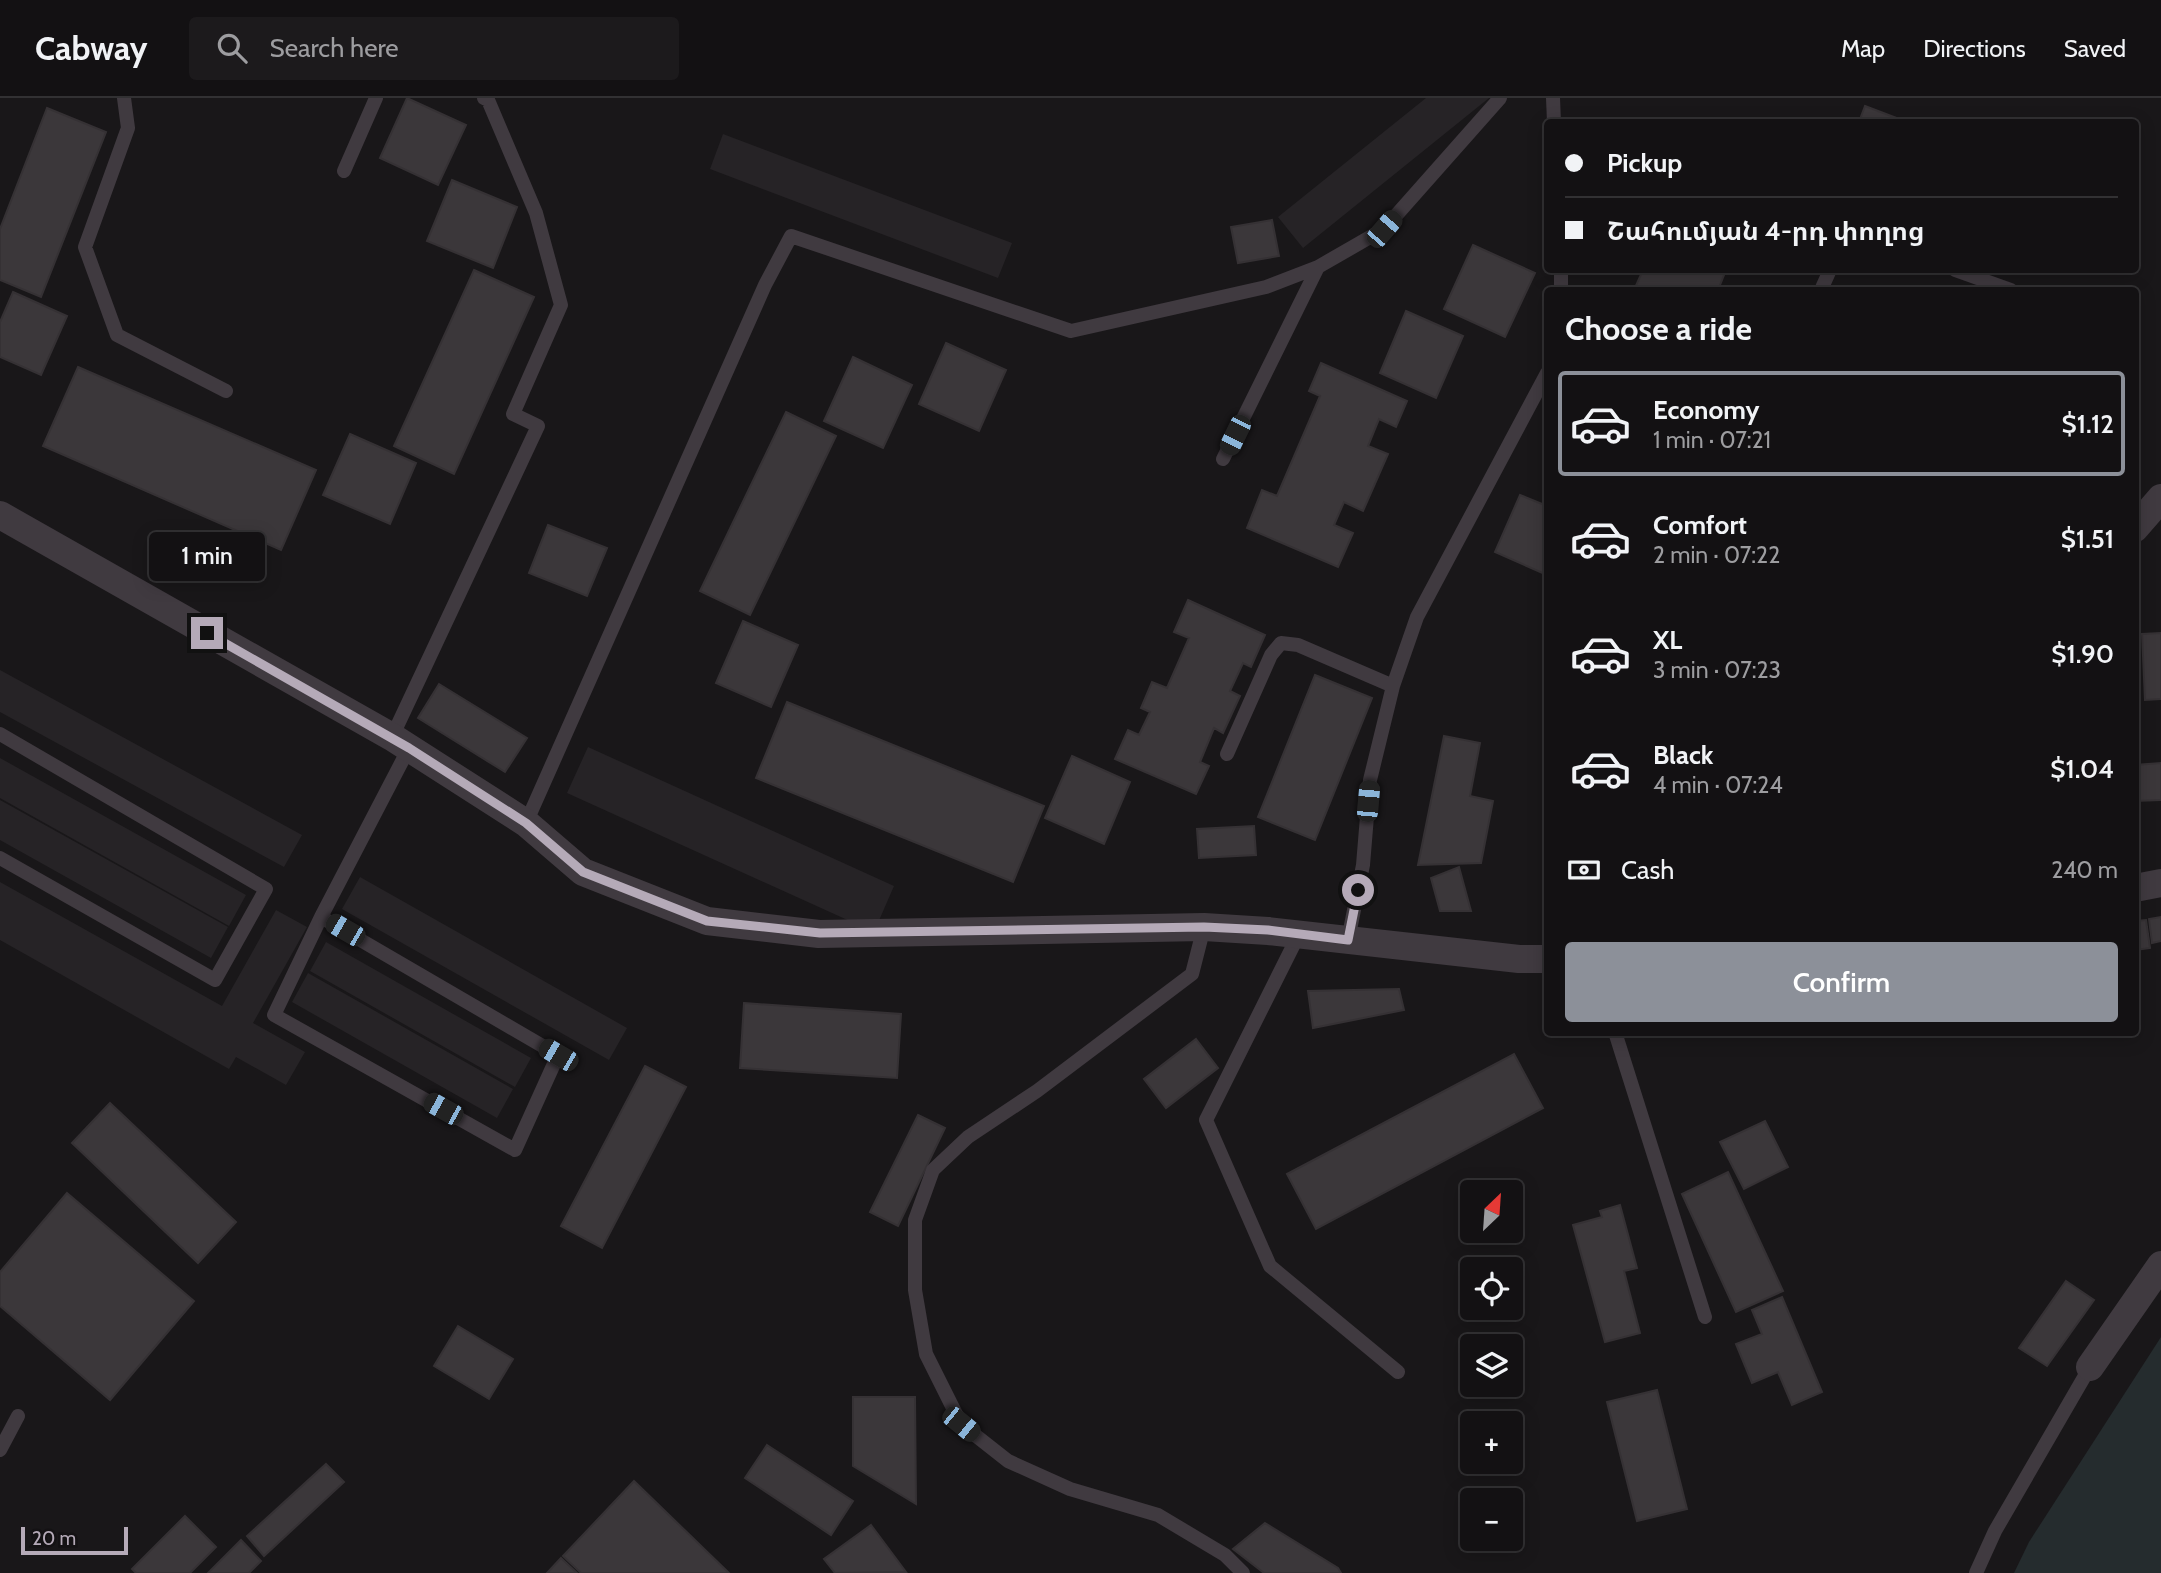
<!DOCTYPE html>
<html lang="en">
<head>
<meta charset="utf-8">
<style>
	:root { --surface:#131113; --page:#1c1a1c; --text:#f1f3f6; --muted:#9d9da0; --line:#323133; --accent:#8c9099 }
	body { margin:0; font-family:Cabin,"Noto Sans Armenian",sans-serif; background:var(--page); color:var(--text); height:100vh; display:flex; flex-direction:column; font-size:26px; white-space:nowrap }
	* { box-sizing:border-box; margin:0 }
	p { font-size:23px; color:var(--muted) }
	.icon { flex:none; width:38px; height:38px; fill:none; stroke:currentColor; stroke-width:2; stroke-linecap:round; stroke-linejoin:round }
	.map { position:relative; flex:1; overflow:hidden }
	.drawer { position:absolute; left:1544px; top:189px; width:595px; height:749px; display:flex; flex-direction:column; background:var(--surface); border-radius:7px; box-shadow:0 4px 18px #0003,0 0 0 2px var(--line) }
	.drawer>* { flex:none }
	.guide { position:absolute; left:1544px; top:21px; width:595px; height:154px; border-radius:7px; box-shadow:0 4px 18px #0003,0 0 0 2px var(--line); display:grid; align-content:center; height:154px; padding:0 21px; background:var(--surface) }
	.needle { width:46px; rotate:25deg }
	.controls { position:absolute; left:1460px; top:1082px; display:grid; gap:14px }
	.controls a { display:grid; place-items:center; width:63px; height:63px; border-radius:7px; background:var(--surface); box-shadow:0 4px 18px #0003,0 0 0 2px var(--line); font-size:35px }
	.scale { position:absolute; left:21px; bottom:18px; width:107px; box-sizing:border-box; padding-left:7px; border:4px solid #b5aab8; border-top:0; font-size:19px; line-height:24px; white-space:nowrap; color:#b5aab8; -webkit-text-stroke:5px #141214; paint-order:stroke }
	.end { position:absolute; width:32px; height:32px; margin:-16px; border:9px solid #b5aab8; background:#111; box-shadow:0 0 0 4px #111 }
	.from { border-radius:50% }
	.bubble { position:absolute; height:49px; border-radius:7px; background:var(--surface); box-shadow:0 4px 18px #0003,0 0 0 2px var(--line); font-size:23px; font-weight:600; line-height:49px; text-align:center }
	.car { position:absolute; width:21px; height:42px; margin:-21px -10px; border-radius:9px; box-shadow:0 0 5px 2px #0007; background:linear-gradient(#222 24%,#8ab4d8 0 40%,#222 0 76%,#8ab4d8 0 86%,#222 0) }
	.guide b { display:flex; align-items:center; gap:24px; height:66px; font-size:26px }
	.guide b+b { border-top:2px solid var(--line) }
	.guide i { width:18px; height:18px; background:var(--text) }
	ul { padding:0; list-style:none }
	li { display:flex; align-items:center; gap:21px; height:105px; margin:0 14px 10px; padding:0 7px; border:4px solid transparent; border-radius:7px }
	li div { flex:1 }
	li b { display:block; font-size:26px }
	li em { font-style:normal; font-weight:600 }
	li.selected { border-color:var(--accent) }
	li>.icon { width:63px; height:63px; stroke-width:1.5 }
	h2 { padding:0 21px; font-size:32px; line-height:84px }
	.pay { display:flex; align-items:center; gap:18px; height:77px; padding:0 21px; font-size:26px }
	.pay p { margin-inline-start:auto }
	.cta { display:flex; gap:14px; margin-top:auto; padding:14px 21px }
	.cta a { flex:1; height:80px; border-radius:7px; background:var(--accent); color:#fff; font-size:28px; font-weight:600; line-height:80px; text-align:center }
	header { display:flex; align-items:center; gap:42px; box-sizing:border-box; height:98px; padding:0 35px; background:var(--surface); border-bottom:2px solid var(--line) }
	header strong { font-size:33px }
	nav { display:flex; gap:38px; margin-inline-start:auto; font-size:24px }
	.search { width:490px; height:63px; background:var(--page); display:flex; align-items:center; gap:18px; box-sizing:border-box; padding:0 24px; border-radius:7px; color:var(--muted); font-size:26px }
	.map>svg:first-child { display:block }
</style>
</head>
<body>
<header>
<strong>Cabway</strong>
<div class="search"><svg class="icon" aria-label="search" viewBox="0 0 24 24"><circle cx="10" cy="10" r="6"/><path d="M15 15l6 6"/></svg>Search here</div>
<nav><a>Map</a><a>Directions</a><a>Saved</a></nav>
</header>
<div class="map">
<svg width="2161" height="1475" viewBox="0 0 2161 1475">
	<rect width="100%" height="100%" fill="#191719"/>
	<path fill="#262326" d="M1426,0H1489L1303,150L1278,119Z
		M723,36L1012,145L998,180L710,71Z
		M0,572L302,737L284,769L0,614Z
		M588,649L894,788L874,834L567,695Z
		M0,660L246,797L229,828L0,700Z
		M0,702L228,829L211,860L0,742Z
		M360,779L627,930L609,962L342,811Z
		M0,784L222,908L276,812L307,829L253,925L305,954L286,987L236,959L229,971L0,842Z
		M326,844L531,960L515,989L310,873Z
		M308,875L513,991L497,1020L292,904Z"/>
	<path fill="#252c2e" d="M2161,1239V1475H2014L2029,1444Z"/>
	<path fill="#3b373a" stroke="#353134" stroke-width="2" d="M407,0L466,27L438,87L380,60Z
		M1865,8L1907,24H1859Z
		M47,10L106,34L41,199L0,182V131Z
		M452,82L517,109L493,170L427,143Z
		M1272,122L1279,158L1238,165L1231,129Z
		M1473,147L1535,175L1505,239L1444,211Z
		M474,172L534,199L454,376L394,348Z
		M1643,172H1726L1718,192H1634Z
		M13,194L67,218L41,277L0,259V224Z
		M1406,213L1463,238L1436,300L1380,275Z
		M946,245L1006,272L979,333L919,306Z
		M853,259L912,287L883,350L824,323Z
		M1321,265L1407,303L1396,329L1379,321L1368,348L1388,356L1363,413L1344,404L1334,427L1353,435L1338,469L1247,430L1262,392L1277,398L1320,298L1309,293Z
		M78,269L316,372L281,452L43,348Z
		M786,314L836,338L750,517L700,493Z
		M350,336L416,365L390,426L323,397Z
		M1520,397L1547,408V477L1495,454Z
		M548,427L607,450L587,498L529,475Z
		M1188,502L1265,537L1251,569L1243,565L1230,593L1240,598L1223,635L1214,630L1200,664L1209,668L1196,696L1115,661L1128,632L1139,637L1150,614L1141,610L1152,584L1167,590L1189,540L1174,534Z
		M743,523L798,547L771,609L716,585Z
		M2161,535V601L2145,602L2142,536Z
		M1315,577L1372,600L1315,742L1258,719Z
		M439,586L527,640L505,674L418,620Z
		M787,604L1044,708L1013,784L756,680Z
		M1444,638L1480,645L1470,698L1493,703L1481,765L1418,767Z
		M1072,658L1130,684L1104,746L1045,720Z
		M2161,665V702L2135,703V667Z
		M1254,728L1256,757L1199,760L1197,731Z
		M1459,769L1471,813H1440L1431,780Z
		M2161,819V843L2152,845L2149,821Z
		M2146,822L2150,850L2135,852V823Z
		M1399,891L1404,912L1313,930L1308,893Z
		M744,905L901,916L897,980L740,970Z
		M1196,941L1218,970L1166,1010L1144,981Z
		M1514,956L1543,1010L1316,1131L1287,1076Z
		M645,968L686,989L602,1150L561,1128Z
		M110,1005L236,1124L198,1165L72,1045Z
		M918,1017L945,1030L898,1128L870,1114Z
		M1765,1023L1788,1069L1744,1091L1720,1044Z
		M1728,1074L1783,1193L1736,1214L1682,1096Z
		M67,1095L194,1203L110,1302L0,1208V1174Z
		M1620,1107L1637,1170L1624,1173L1640,1235L1605,1244L1573,1127L1602,1119L1600,1113Z
		M2066,1183L2094,1202L2047,1268L2019,1250Z
		M1782,1199L1822,1294L1792,1307L1778,1274L1752,1285L1736,1246L1762,1236L1752,1212Z
		M458,1228L513,1261L489,1301L434,1268Z
		M1657,1292L1687,1411L1637,1423L1607,1304Z
		M853,1299H915L916,1406L853,1368Z
		M767,1347L853,1403L831,1437L745,1380Z
		M326,1366L344,1384L264,1458L247,1438Z
		M634,1383L729,1475H581L563,1458Z
		M185,1418L216,1449L190,1475H136L132,1471Z
		M1265,1425L1338,1470L1341,1475H1264L1233,1451Z
		M871,1427L906,1474L835,1475L824,1461Z
		M241,1442L261,1463L249,1475H208Z
		M561,1460L577,1475H547Z"/>
	<g fill="none" stroke-linecap="round" stroke-linejoin="round">
		<path stroke="#403a40" stroke-width="14" d="M124,0L128,30L85,149L117,237L226,293
			M1553,0L1554,24
			M344,73L376,0
			M1561,172V192
			M1955,172L2011,192
			M1821,192L1830,172
			M1223,361L1318,169
			M0,636L266,791L215,882L0,760
			M392,639L538,328L513,316L561,207L536,115L488,2L484,0
			M1227,656L1271,557L1281,545L1298,547L1393,588
			M526,725L765,187L791,138L1071,233L1266,189L1318,169L1384,131L1500,0
			M321,819L558,957L515,1052L274,917L321,819L409,650
			M1204,829L1192,876L1037,993L968,1039L933,1072L915,1122V1192L926,1256L961,1326L1008,1363L1070,1391L1158,1417L1225,1457L1243,1475
			M1299,836L1206,1022L1270,1168L1398,1274
			M1348,842L1363,767L1370,682L1393,588L1417,519L1547,275
			M1615,934L1705,1219
			M0,1352L18,1318
			M1976,1475L1995,1433L2090,1269"/>
		<path stroke="#403a40" stroke-width="28" d="M0,417L392,639L526,725L583,774L707,823L819,836L1204,829L1268,833L1519,861H1547
			M2135,430L2161,400
			M2135,790L2161,785
			M2090,1269L2161,1167"/>
	</g>
	<g fill="none" stroke-linecap="round" stroke-linejoin="round">
		<path stroke="#b5aab8" stroke-width="9" d="M207,535L409,650L526,725L583,774L707,823L820,835L1204,829L1268,832L1348,842L1358,792"/>
	</g>
</svg>
<div class="controls">
<a><svg class="needle" viewBox="-14 -14 28 28"><path d="M0-13l5 13h-10z" fill="#e53935"/><path d="M0 13l5-13h-10z" fill="#9d9da0"/></svg></a>
<a><svg class="icon" aria-label="locate" viewBox="0 0 24 24"><circle cx="12" cy="12" r="6"/><path d="M12 2v4M12 18v4M2 12h4M18 12h4"/></svg></a>
<a><svg class="icon" aria-label="layers" viewBox="0 0 24 24"><path d="M12 4l9 5-9 5-9-5zM3 14l9 5 9-5"/></svg></a>
<a>+</a>
<a>−</a>
</div>
<div class="scale">20 m</div>
<i class="end from" style="left:1358px;top:792px"></i>
<i class="end" style="left:207px;top:535px"></i>
<div class="bubble" style="left:149px;top:434px;width:116px">1 min</div>
<i class="car" style="left:1384px;top:131px;rotate:41deg"></i>
<i class="car" style="left:1235px;top:337px;rotate:206deg"></i>
<i class="car" style="left:1368px;top:703px;rotate:5deg"></i>
<i class="car" style="left:345px;top:832px;rotate:300deg"></i>
<i class="car" style="left:558px;top:957px;rotate:300deg"></i>
<i class="car" style="left:443px;top:1011px;rotate:299deg"></i>
<i class="car" style="left:961px;top:1326px;rotate:129deg"></i>
<div class="guide">
<b><i class="from"></i>Pickup</b>
<b><i></i>Շահումյան 4-րդ փողոց</b>
</div>
<section class="drawer">
<h2>Choose a ride</h2>
<ul>
<li class="selected"><svg class="icon" aria-label="car" viewBox="0 0 24 24"><path d="M5 17H2v-5l4-1 3-4h7l3 4 3 1v5h-3M9 17h6M6 11h13"/><circle cx="7" cy="17" r="2"/><circle cx="17" cy="17" r="2"/></svg><div><b>Economy</b><p>1 min · 07:21</p></div><em>$1.12</em></li>
<li><svg class="icon" aria-label="car" viewBox="0 0 24 24"><path d="M5 17H2v-5l4-1 3-4h7l3 4 3 1v5h-3M9 17h6M6 11h13"/><circle cx="7" cy="17" r="2"/><circle cx="17" cy="17" r="2"/></svg><div><b>Comfort</b><p>2 min · 07:22</p></div><em>$1.51</em></li>
<li><svg class="icon" aria-label="car" viewBox="0 0 24 24"><path d="M5 17H2v-5l4-1 3-4h7l3 4 3 1v5h-3M9 17h6M6 11h13"/><circle cx="7" cy="17" r="2"/><circle cx="17" cy="17" r="2"/></svg><div><b>XL</b><p>3 min · 07:23</p></div><em>$1.90</em></li>
<li><svg class="icon" aria-label="car" viewBox="0 0 24 24"><path d="M5 17H2v-5l4-1 3-4h7l3 4 3 1v5h-3M9 17h6M6 11h13"/><circle cx="7" cy="17" r="2"/><circle cx="17" cy="17" r="2"/></svg><div><b>Black</b><p>4 min · 07:24</p></div><em>$1.04</em></li>
</ul>
<div class="pay"><svg class="icon" aria-label="cash" viewBox="0 0 24 24"><path d="M3 7h18v10H3z"/><circle cx="12" cy="12" r="2"/></svg>Cash<p>240 m</p></div>
<div class="cta"><a>Confirm</a></div>
</section>
</div>
</body>
</html>
